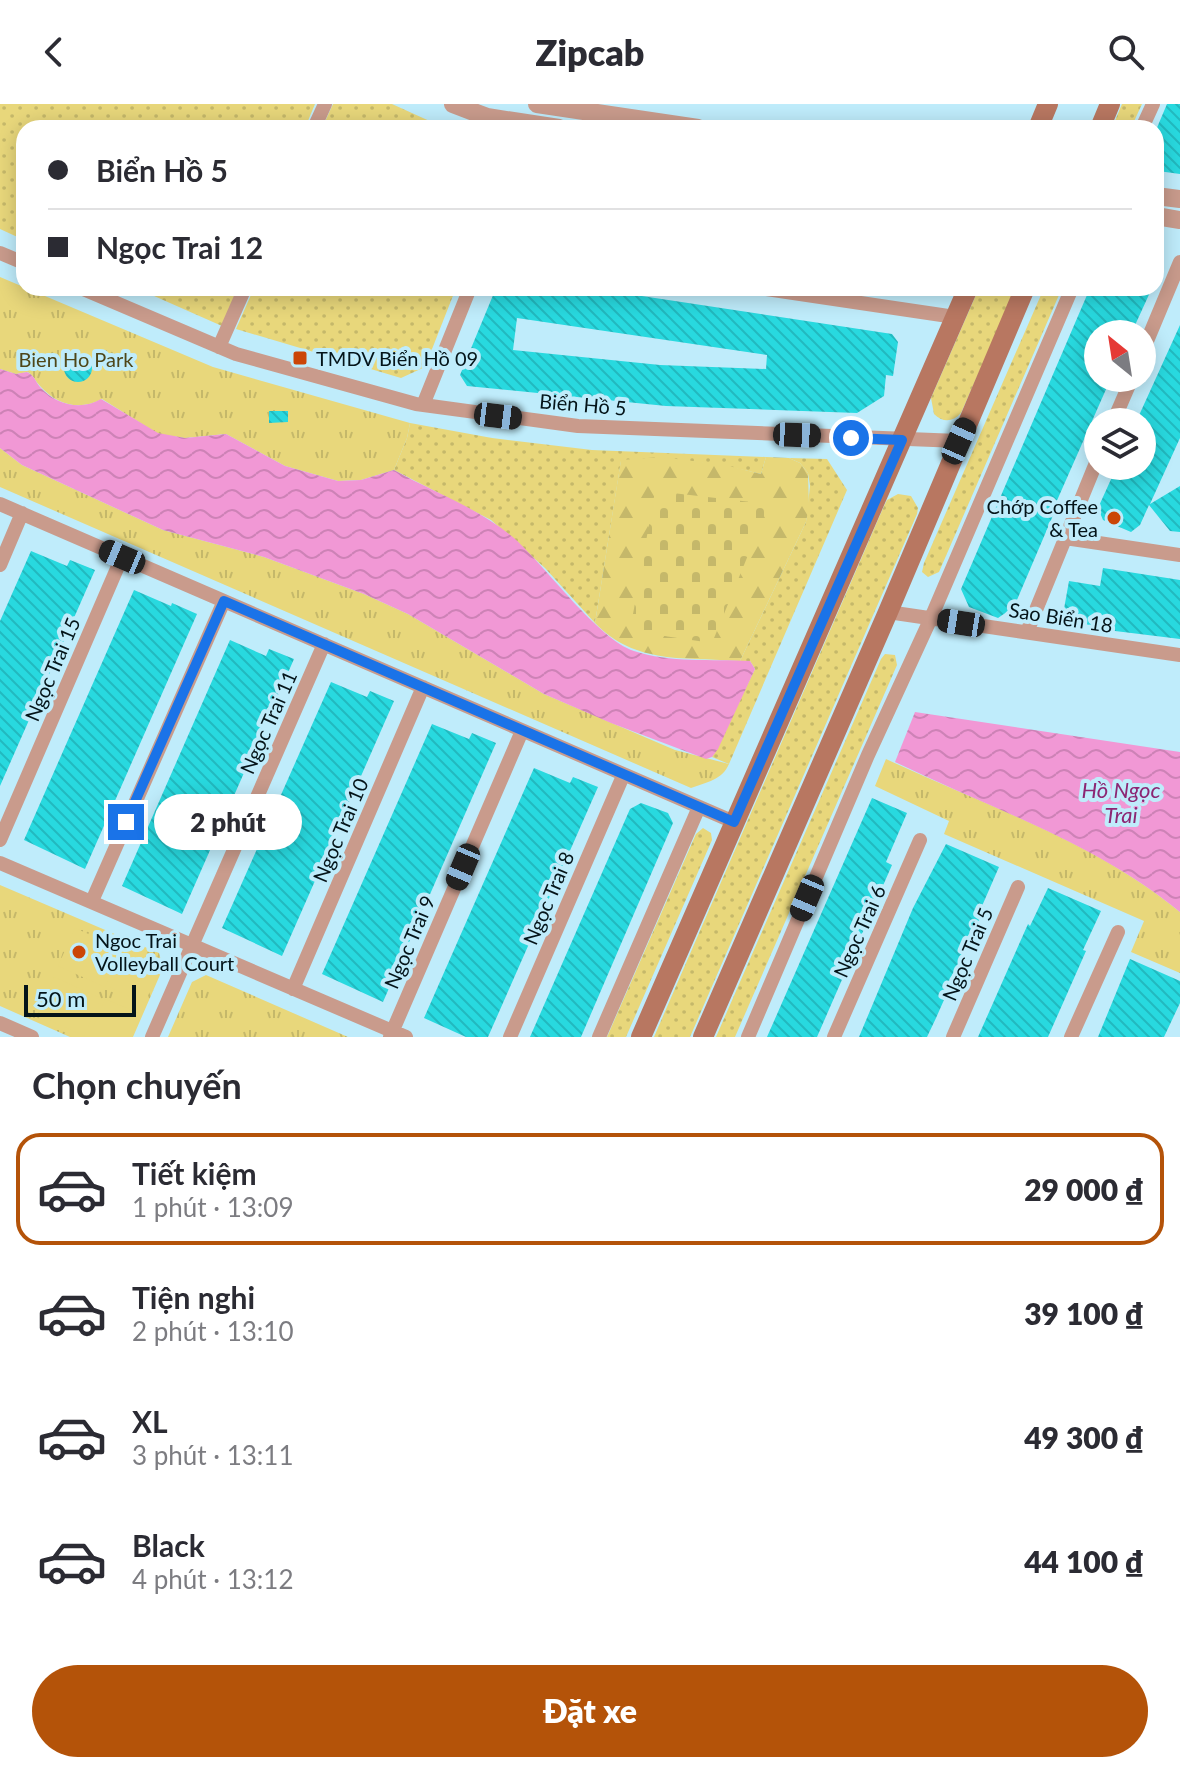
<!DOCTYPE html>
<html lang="vi">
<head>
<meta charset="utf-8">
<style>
	:root { --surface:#fff; --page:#f7f7f7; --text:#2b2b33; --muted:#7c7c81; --line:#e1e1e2; --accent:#b45309 }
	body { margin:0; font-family:Lato,sans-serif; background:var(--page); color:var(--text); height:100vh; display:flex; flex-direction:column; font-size:30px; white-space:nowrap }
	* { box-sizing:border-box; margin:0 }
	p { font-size:26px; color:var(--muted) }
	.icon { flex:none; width:44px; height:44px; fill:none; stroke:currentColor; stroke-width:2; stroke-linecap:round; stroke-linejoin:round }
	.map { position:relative; height:933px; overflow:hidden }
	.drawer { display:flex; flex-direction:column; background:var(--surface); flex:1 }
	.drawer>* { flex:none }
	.banner { position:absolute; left:16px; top:16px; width:1148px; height:176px; border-radius:24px; box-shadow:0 4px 20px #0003; display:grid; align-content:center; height:176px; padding:0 32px; background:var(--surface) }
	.needle { width:52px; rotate:330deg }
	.controls { position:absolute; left:1084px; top:216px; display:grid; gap:16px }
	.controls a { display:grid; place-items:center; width:72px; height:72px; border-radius:50%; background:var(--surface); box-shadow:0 4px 20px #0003; font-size:40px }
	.scale { position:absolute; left:24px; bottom:20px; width:112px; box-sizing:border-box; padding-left:8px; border:4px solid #041419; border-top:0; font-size:22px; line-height:28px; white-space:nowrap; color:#041419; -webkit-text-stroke:6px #bfecfb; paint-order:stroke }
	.end { position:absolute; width:36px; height:36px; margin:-18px; border:10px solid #1a73e8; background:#fff; box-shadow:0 0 0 4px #fff }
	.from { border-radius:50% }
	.bubble { position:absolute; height:56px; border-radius:28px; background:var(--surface); box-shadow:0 4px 20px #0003; font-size:26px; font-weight:800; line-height:56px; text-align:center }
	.car { position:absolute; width:24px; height:48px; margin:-24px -12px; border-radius:10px; box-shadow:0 0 6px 2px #0007; background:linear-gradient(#222 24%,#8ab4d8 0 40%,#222 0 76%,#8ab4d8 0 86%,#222 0) }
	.banner b { display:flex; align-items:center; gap:28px; height:76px; font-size:30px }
	.banner b+b { border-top:2px solid var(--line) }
	.banner i { width:20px; height:20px; background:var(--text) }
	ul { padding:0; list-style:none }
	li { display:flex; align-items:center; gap:24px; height:112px; margin:0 16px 12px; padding:0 16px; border:4px solid transparent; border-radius:24px }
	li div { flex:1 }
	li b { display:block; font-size:30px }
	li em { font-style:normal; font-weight:800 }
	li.on { border-color:var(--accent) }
	li>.icon { width:72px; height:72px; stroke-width:1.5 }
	h2 { padding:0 32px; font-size:36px; line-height:96px }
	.action { display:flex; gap:16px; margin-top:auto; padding:16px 32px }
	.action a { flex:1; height:92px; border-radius:48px; background:var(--accent); color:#fff; font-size:32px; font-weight:800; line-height:92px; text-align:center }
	header { display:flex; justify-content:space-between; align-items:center; height:104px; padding:0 32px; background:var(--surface); font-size:36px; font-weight:800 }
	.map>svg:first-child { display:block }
</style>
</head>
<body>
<header><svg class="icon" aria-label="back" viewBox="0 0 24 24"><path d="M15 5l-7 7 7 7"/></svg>Zipcab<svg class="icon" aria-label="search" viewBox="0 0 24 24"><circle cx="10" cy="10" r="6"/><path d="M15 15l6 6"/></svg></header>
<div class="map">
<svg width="1180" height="933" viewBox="0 0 1180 933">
	<defs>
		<pattern id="grass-dots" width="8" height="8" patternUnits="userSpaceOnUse" patternTransform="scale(2)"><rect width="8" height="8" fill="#e8d77b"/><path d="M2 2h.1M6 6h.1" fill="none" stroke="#c5b86a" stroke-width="1.8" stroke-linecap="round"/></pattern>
		<pattern id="forest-firs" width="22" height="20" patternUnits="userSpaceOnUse" patternTransform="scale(2)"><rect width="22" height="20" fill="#e8d77b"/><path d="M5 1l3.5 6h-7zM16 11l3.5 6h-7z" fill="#c5b86a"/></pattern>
		<pattern id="cemetery-stones" width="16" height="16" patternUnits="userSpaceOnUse" patternTransform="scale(2)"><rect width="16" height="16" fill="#e8d77b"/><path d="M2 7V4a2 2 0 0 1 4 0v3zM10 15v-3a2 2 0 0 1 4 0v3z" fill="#c5b86a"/></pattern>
		<pattern id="park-tufts" width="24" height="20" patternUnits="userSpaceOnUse" patternTransform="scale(2)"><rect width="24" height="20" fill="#e8d77b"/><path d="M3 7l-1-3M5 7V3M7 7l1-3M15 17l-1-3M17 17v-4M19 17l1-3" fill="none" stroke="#c5b86a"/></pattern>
		<pattern id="water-waves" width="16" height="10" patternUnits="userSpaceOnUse" patternTransform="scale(2)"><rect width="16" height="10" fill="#f198d5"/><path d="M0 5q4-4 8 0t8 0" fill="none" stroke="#cd82b6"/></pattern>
		<pattern id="building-back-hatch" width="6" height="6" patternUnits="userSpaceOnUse" patternTransform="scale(2)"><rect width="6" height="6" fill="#28d9df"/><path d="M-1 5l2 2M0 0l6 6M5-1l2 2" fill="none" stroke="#22b9bf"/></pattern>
	</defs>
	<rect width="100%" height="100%" fill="#bfecfb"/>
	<path fill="url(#grass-dots)" d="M0,0H315L305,24H24V136L0,125Z
		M333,0H392L445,24H322Z
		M1122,0H1142L1131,24H1112Z
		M136,184H238L222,222Z
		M254,184H456L425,263L401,274L236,225Z
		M979,184H1016L961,309C953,318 943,319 934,310L931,294Z
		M1044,184H1062L939,468L928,473L922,468L924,459Z
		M410,319L492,334L592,346L766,353L761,370C713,358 671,353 621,357L595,519L545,464L491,416L394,366L407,334Z
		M789,354L827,355L847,386L729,660L712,653L755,565L750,557H740L806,418L810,382L808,369L800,359Z
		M898,390L911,392L918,404L917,410L690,933H654L884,402L887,396Z
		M885,550L895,551L897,561L735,933H716L881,555Z
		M703,724L711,729L712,736L626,933H607L696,730Z"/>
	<path fill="url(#forest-firs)" d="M661,353L725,361L761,370L766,353L789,354L800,359L808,369L809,402L806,418L740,557C686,553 635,561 595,519L621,356Z"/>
	<path fill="url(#cemetery-stones)" d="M655,387L769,400L712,539L630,527Z"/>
	<path fill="url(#park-tufts)" d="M0,173L213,263L410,319L407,334L394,366L361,376L338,377L285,362L226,330L185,334L158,330L102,295C80,307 57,301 41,283C35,277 34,272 28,268L16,270L0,265Z
		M0,344L22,361L163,426L264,453L364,490L408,510L544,590L675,646L729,660C722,676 707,678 691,684L0,383Z
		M886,655C986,702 1094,737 1180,808V869L1131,848L1144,817L944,730L949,717L875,682Z
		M0,781L159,849L163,864L133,933H70L0,902Z
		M206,871L348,933H168L192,878Z"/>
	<path fill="#e8d77b" d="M75,824L122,845L105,883L58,862Z
		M123,853L158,868L145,899L110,884Z
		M54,873L101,894L84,932L38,911Z
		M105,895L141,910L131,933H89Z"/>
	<path fill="url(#water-waves)" d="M0,265L16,270L27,268C35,272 35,277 40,283C56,301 81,307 101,295L158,329L185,334L226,330L285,362L338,377L361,376L394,366C435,389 479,404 515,435C547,464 598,535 634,547C669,559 713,555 750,557L755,565L718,645L712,653L706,655L611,619L544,590L408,510L364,490L264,453L163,426L22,361L0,344Z
		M915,608L1180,648V808C1096,739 992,705 895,658Z"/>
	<path fill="url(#building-back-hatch)" fill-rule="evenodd" d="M1167,0H1180V70L1158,67L1156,62V26Z
		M496,184H589L892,230L898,238L893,272L886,271L884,292L857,309L666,302L467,282L460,271ZM517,214L767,251L766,265L660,261L513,246Z
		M1090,184H1152L1131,230H1098V274H1111L1055,401L1057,402L1014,503L998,514L969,503L961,485Z
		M1180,221V334L1150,400L1180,382V428L1170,427L1149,401L1140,421L1131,428L1103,416L1098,404L1117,362H1142V318H1136Z
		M64 264a14 14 0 1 1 28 0a14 14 0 1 1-28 0Z
		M269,307H288V318L269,319Z
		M31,447L67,462L70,456L95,466L0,682V517Z
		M1103,464L1180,476V535L1107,526V524L1062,516L1069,477L1100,482Z
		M134,486L171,502L172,499L197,510L85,765L24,736Z
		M230,536L266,552L269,545L294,555L182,810L122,782Z
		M331,578L367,593L370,587L394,597L282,852L222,824Z
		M432,620L469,635L472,629L496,639L383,898L322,870Z
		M534,664L570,679L573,673L598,683L488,933H466L424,914Z
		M872,694L907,709L886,758L892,761L817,933H767Z
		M641,699L668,709L673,719L581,933H530L630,705Z
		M946,740L999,763L982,802L985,803L936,914L927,933H859L913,804Z
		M1048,784L1101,807L1083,846L1086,847L1048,933H978L1028,820L1030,822Z
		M1130,855L1180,877V899L1164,933H1098Z"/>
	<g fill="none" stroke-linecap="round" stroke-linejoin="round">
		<path stroke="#c99b8c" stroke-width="14" d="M314,24L325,0
			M1142,24L1153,0
			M0,149L24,159
			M81,184L236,250L416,300L578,322L959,337
			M759,184L955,213
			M219,243L245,184
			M1142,249L1180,158
			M423,301L470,184
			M1113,318L1132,274
			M0,400L734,718
			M1065,434L1180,451
			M0,461L22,409
			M888,508L1180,551
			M1027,528L1098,354
			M0,736L122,453
			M0,759L406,933
			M92,797L224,497
			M293,885L423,583
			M0,919L32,933
			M152,933L324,540
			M390,933L522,627
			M510,933L623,672
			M599,933L699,703
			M748,933L868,651L931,514L1072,184
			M834,933L920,736
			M953,933L1018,783
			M1071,933L1118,828"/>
		<path stroke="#c99b8c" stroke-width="18" d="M453,0L487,13L559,24
			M537,0L698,24
			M1156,92L1180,95
			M1156,112L1180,116"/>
		<path stroke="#b87761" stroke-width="20" d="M1038,24L1048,0
			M1100,24L1110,0
			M641,933L968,184
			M703,933L888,508L1025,184"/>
	</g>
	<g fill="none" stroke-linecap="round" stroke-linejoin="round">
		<path stroke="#1a73e8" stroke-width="10" d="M126,718L224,497L734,718L902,336L851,334"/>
	</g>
	<g fill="#cb4507" stroke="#bfecfb" stroke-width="3">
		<rect x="292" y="246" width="16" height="16" rx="4"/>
		<circle cx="1114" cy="414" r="8"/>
		<circle cx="79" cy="848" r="8"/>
	</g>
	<g text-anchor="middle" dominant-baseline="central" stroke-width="8" stroke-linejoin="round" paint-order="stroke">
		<g font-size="20" fill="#041419" stroke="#bfecfb" text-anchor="start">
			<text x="316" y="254">TMDV Biển Hồ 09</text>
			<text x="1098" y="402" text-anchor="end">Chớp Coffee<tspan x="1098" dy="23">&amp; Tea</tspan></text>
			<text x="95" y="836">Ngoc Trai<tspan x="95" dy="23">Volleyball Court</tspan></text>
		</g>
		<g font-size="20" fill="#4e4619" stroke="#bfecfb">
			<text x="76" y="255">Bien Ho Park</text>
		</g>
		<g font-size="20" fill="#041419" stroke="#bfecfb">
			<text transform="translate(583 300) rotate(5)">Biển Hồ 5</text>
			<text transform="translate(1061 513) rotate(9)">Sao Biển 18</text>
			<text transform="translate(52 565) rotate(-67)">Ngọc Trai 15</text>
			<text transform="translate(268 618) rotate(-66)">Ngọc Trai 11</text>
			<text transform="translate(340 726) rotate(-67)">Ngọc Trai 10</text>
			<text transform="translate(548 794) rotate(-67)">Ngọc Trai 8</text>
			<text transform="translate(859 827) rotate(-66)">Ngọc Trai 6</text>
			<text transform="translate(409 838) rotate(-67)">Ngọc Trai 9</text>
			<text transform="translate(967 850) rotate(-67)">Ngọc Trai 5</text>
		</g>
		<g font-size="22" font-style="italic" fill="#8c2673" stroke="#bfecfb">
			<text x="1121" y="685">Hồ Ngọc<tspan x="1121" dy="25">Trai</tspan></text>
		</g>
	</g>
</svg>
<div class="controls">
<a><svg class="needle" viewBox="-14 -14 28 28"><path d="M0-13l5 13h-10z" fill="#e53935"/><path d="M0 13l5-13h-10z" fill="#7c7c81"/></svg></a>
<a><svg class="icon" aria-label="layers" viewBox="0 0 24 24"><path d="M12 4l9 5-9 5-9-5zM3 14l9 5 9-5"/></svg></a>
</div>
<div class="scale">50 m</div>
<i class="end from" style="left:851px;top:334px"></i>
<i class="end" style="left:126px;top:718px"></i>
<div class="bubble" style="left:154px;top:690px;width:148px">2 phút</div>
<i class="car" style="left:498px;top:312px;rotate:97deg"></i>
<i class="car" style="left:797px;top:331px;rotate:92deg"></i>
<i class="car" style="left:959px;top:337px;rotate:24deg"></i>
<i class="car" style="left:122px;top:453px;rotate:293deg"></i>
<i class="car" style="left:961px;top:519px;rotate:279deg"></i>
<i class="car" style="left:463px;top:763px;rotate:203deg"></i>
<i class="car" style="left:807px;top:794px;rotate:203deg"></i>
<div class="banner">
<b><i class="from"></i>Biển Hồ 5</b>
<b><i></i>Ngọc Trai 12</b>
</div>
</div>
<section class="drawer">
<h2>Chọn chuyến</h2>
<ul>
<li class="on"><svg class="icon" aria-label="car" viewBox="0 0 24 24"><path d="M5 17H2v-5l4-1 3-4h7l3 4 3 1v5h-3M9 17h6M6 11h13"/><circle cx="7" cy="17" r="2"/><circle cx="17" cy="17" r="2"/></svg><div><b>Tiết kiệm</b><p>1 phút · 13:09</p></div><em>29 000 ₫</em></li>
<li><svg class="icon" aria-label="car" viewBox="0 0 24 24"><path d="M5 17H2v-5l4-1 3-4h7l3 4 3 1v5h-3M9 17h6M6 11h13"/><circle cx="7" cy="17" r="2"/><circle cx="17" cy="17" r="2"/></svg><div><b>Tiện nghi</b><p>2 phút · 13:10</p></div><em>39 100 ₫</em></li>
<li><svg class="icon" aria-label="car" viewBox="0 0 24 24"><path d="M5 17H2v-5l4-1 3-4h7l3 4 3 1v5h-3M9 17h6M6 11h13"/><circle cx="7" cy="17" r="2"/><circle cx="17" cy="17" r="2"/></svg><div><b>XL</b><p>3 phút · 13:11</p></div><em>49 300 ₫</em></li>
<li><svg class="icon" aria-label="car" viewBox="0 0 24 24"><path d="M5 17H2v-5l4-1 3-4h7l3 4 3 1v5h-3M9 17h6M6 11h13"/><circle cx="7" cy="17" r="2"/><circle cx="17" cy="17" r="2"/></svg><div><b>Black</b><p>4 phút · 13:12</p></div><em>44 100 ₫</em></li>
</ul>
<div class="action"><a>Đặt xe</a></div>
</section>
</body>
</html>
